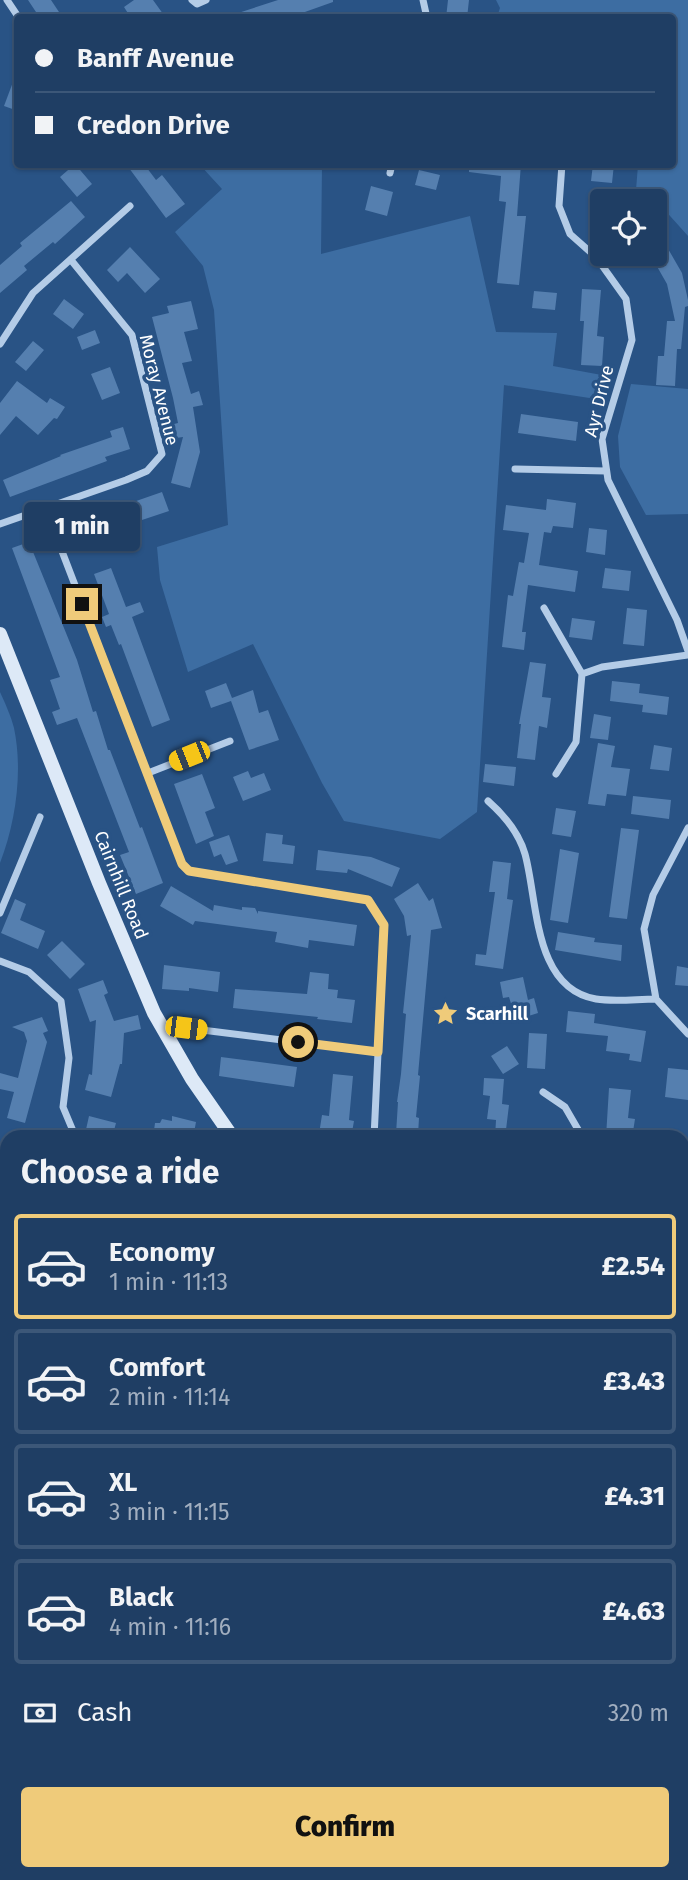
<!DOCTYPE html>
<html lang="en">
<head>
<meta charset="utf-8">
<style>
	:root { --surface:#1f3e64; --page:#2c496d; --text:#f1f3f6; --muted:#a1aebf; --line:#3c5778; --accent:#efcb7a }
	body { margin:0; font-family:"Fira Sans",sans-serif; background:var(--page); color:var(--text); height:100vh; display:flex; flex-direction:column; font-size:26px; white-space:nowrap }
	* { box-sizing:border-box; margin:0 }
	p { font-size:23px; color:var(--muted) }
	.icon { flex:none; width:38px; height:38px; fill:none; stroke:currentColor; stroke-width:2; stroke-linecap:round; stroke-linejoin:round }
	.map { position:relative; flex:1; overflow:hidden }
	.panel { position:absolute; left:0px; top:1130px; width:690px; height:751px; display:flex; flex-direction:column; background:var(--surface); border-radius:21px 21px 0 0; box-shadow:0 2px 5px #0004,0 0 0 2px var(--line) }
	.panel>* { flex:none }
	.guide { position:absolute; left:14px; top:14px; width:662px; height:154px; border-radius:7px; box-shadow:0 2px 5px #0004,0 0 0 2px var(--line); display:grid; align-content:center; height:154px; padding:0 21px; background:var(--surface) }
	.buttons { position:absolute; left:590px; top:189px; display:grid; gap:14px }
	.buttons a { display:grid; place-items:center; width:77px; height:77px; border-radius:7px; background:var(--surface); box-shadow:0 2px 5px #0004,0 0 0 2px var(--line); font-size:35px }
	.end { position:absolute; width:32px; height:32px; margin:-16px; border:9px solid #efcb7a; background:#111; box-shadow:0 0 0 4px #111 }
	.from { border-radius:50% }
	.bubble { position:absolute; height:49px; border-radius:7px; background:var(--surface); box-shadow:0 2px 5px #0004,0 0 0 2px var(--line); font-size:23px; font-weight:800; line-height:49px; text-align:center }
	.car { position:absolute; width:21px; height:42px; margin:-21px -10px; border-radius:9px; box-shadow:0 0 5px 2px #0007; background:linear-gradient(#f5c518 24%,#345 0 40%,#f5c518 0 76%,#345 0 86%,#f5c518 0) }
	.guide b { display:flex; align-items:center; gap:24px; height:66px; font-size:26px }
	.guide b+b { border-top:2px solid var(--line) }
	.guide i { width:18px; height:18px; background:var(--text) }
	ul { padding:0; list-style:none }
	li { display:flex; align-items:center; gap:21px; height:105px; margin:0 14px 10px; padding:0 7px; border:4px solid var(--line); border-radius:7px }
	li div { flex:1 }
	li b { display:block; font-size:26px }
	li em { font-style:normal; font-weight:800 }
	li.on { border-color:var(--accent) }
	li>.icon { width:63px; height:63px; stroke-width:1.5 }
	h2 { padding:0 21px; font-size:32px; line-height:84px }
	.pay { display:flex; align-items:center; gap:18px; height:77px; padding:0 21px; font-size:26px }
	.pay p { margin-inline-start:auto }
	.button { display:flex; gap:14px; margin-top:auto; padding:14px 21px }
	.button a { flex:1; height:80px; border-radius:7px; background:var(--accent); color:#111; font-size:28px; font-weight:800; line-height:80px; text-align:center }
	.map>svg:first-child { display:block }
</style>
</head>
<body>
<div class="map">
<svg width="688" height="1880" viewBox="0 0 688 1880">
	<rect width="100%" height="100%" fill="#295385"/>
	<path fill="#3d6da2" d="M496,0H688V236L662,207L636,190L638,165L672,164V18L497,17L500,8Z
		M200,165H322L321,254L470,216L496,332L557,333L553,366L607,376L596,399L504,385L477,812L440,839L344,821L322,783L253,644L188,672L160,580L157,547L228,525L214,310L203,266L175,232L222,189Z
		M631,384L688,389V514L646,515L620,467L618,436Z
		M0,692C5,703 11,716 14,728C23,771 16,822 0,863Z"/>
	<path fill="#557faf" d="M28,0H51L63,18H40Z
		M134,0H153L166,18H131L124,7Z
		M278,0H333V2L288,18H232V15Z
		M448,0H469L467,18H446Z
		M16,74L18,75V111L4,106Z
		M75,164L92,184L77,197L60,177Z
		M126,164H144L156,180L162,175L185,204L166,218Z
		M469,164H521L517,216H526L519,285L497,283L506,202L499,201L501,176L469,172Z
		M593,164H614L612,183L591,181Z
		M419,170L440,175L436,190L415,185Z
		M371,186L393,192L387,216L365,210Z
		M71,201L85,217L55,244L53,242L24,266L27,270L0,293V265L22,246L20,243Z
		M590,208L602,210V229L588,228Z
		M130,247L160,279L145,293L127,273L118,282L107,270Z
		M667,247L682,273L688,300V306L685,307L681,349H677L675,386L656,385L658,356H664L667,321H675L667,284L651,256Z
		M582,289L601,290L597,336L604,337L602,366L581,365L584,321H580Z
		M534,291L557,293L555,310L532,308Z
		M64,299L84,314L73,329L53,314Z
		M191,301L198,329L184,332L192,361L182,363L191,394L199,391L203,405L193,407L200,452L190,488L171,483L183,437L176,438L174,424L178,423L173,398L152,317L169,313L167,306Z
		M95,330L100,343L82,350L77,337Z
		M33,341L44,350L26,371L15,362Z
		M110,367L120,393L102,400L91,374Z
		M17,381L47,403L50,398L65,407L57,419L54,418L38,435L16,416L0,435V403Z
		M521,414L578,422L576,441L518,433Z
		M123,427L130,449L105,457L107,461L10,497L3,480L61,456L60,455L112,437L110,431Z
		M162,492L169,511L79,541L73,523Z
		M547,499L576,503L573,528L553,526L551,533L544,532L539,565L578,571L575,592L528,585L522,632H526L524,650L502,647L508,595L513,596L519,562L524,563L529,533L503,530L506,505L546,510Z
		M589,528L607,530L605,555L586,552Z
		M29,542L77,660L93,712L96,711L108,750H110L140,828L142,827L163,883L136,894L120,855L129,852L77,718L57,725L52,712L60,709L50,680L60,677L12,548Z
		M111,568L126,607L140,602L144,612L132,617L170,720L152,727L121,644L119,645L111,625L106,627L102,617L109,614L94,574Z
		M605,568L631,571L629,591L602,588Z
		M627,608L647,610L644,646L623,644Z
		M572,618L595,621L592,640L569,637Z
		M530,662L546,664L542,697L551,698L547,728L539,726L535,760L517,758L521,724H519Z
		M612,681L640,684L639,693L669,697L667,715L642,712L643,705L610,701Z
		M226,683L232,698L253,690L259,713L268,710L279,740L249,750L231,701L211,708L205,691Z
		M594,714L611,717L608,740L590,738Z
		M598,743L615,746L611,767L630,769L626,796L607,794L605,806L588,804Z
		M654,745L672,748L669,771L650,769Z
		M485,764L516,767L514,786L483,782Z
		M248,771L251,778L264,773L271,790L243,801L233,777Z
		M202,774L215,808L205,812L214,836L196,844L174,784Z
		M633,796L671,800L669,819L631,814Z
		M556,808L576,811L571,837L552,834Z
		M621,828L639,830L627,919L609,917Z
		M266,833L283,835L282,844L295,846L293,864L263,861Z
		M229,835L238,861L226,865L221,854L214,857L209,842Z
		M560,849L579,853L568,923L550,920Z
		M318,850L371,857L400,868L392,887L348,869L347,873L316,870Z
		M493,861L511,863L507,899L513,900L503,969L475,965L476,954L486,955L495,892H489Z
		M418,883L429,901L433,898L442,928L431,930L418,1075L420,1076L416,1117L419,1118L418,1135L396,1134L398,1102H397L401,1074L406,1014L403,1013L411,935L407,936L404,916L394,899Z
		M171,886L213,911L214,905L242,910V907L255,908L258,914V911L357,925L354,946L309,940L308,948L275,942L277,932L195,921L193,925L160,906Z
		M15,899L26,904L20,920L45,931L38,949L1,933Z
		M558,932L595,938L594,942L622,945L621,961L555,950Z
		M62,941L85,964L70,979L47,955Z
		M164,965L220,972L218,992L189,988V991L162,989Z
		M677,966L688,968V986L675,985Z
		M310,972L329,974L328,989L338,990L337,998L355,1000L352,1023L317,1019L318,1017L233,1008L235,989L307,994Z
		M523,977L528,1000L534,998L538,1013L516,1020L509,997L503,998L500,982Z
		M103,980L108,993L104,995L114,1021L138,1015L141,1029L124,1033L122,1064H120L111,1097L85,1090L89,1074L92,1075L96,1020L90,1022L78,989Z
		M568,1011L595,1014L594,1023L646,1031L641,1062L629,1060L630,1054L606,1051L608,1036L566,1032Z
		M42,1017L48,1031L43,1033L47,1042L25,1123L7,1118L14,1092L0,1089V1073L18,1078L27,1041L24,1032L12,1027Z
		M529,1033L547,1034L545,1069L527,1068Z
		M507,1046L519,1064L503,1074L491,1056Z
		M221,1057L297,1067L294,1087L219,1076Z
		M668,1068L688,1070V1100L665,1097Z
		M333,1074L353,1076L349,1120L354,1121L351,1138H331L319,1134L322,1115L329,1116Z
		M484,1078L504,1079L502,1104L509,1105L505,1138H495L496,1120L487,1119L490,1096L483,1095Z
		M609,1088L631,1090L628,1118L635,1119L632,1138L606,1137Z
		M89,1116L116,1123L112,1138L85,1134Z
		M172,1116L196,1122L193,1138H153L155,1123H160L162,1119L172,1121Z"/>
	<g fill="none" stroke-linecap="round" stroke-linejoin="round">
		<path stroke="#b4cce7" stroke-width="7" d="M7,0L19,18
			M192,0L197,4L206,0
			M423,0L427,18
			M562,164L559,206L570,234L596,257L626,299L632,340L602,439L608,480L677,620L688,651
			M390,173L392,164
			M0,344L33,293L130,206
			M515,469L606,471
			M45,507L182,864L189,871L368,900L384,925L374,1138
			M0,524L126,480L147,471L162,454L132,335L71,260
			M544,608L582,674L576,742L556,774
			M582,674L602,667L688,655
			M148,773L230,741
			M488,801C504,815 519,833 525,854C538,901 533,988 596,999C615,1002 637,999 656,999
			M688,828L653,895L644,929L656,999L688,1034
			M0,913L40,817
			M0,961L29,972L61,1001L69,1058L63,1107L76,1138
			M186,1028L378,1052
			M543,1092L565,1107L583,1138
			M682,1217L688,1218"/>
		<path stroke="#dde9f7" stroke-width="14" d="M0,634L99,883L154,1013L192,1079L233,1138
			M0,1226L7,1227
			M682,1391L688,1392"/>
	</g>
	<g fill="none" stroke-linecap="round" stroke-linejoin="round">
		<path stroke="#efcb7a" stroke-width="9" d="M82,604L182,864L189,871L368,900L384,925L378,1052L298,1042"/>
	</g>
	<defs>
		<symbol id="sight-bare" viewBox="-9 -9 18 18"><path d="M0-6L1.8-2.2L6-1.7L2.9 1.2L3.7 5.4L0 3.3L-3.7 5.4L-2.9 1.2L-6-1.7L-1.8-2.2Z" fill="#efcb7a" stroke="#295385" stroke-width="2.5" paint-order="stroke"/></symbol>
	</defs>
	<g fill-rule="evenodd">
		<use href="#sight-bare" x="428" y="996" width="35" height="35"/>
	</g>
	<g text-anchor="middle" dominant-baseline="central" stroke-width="7" stroke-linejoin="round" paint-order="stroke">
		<g font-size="18" fill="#fff" stroke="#295385">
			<text transform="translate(159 390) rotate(76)">Moray Avenue</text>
			<text transform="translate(599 401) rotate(-76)">Ayr Drive</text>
			<text transform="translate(121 885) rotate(68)">Cairnhill Road</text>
		</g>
		<g font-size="18" font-weight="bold" fill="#fff" stroke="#295385" text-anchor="start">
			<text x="466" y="1014">Scarhill</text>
		</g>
	</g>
</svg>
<div class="buttons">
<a><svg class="icon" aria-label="locate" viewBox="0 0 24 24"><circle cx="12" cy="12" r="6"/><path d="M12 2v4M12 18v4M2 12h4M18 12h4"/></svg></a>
</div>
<i class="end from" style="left:298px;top:1042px"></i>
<i class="end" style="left:82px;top:604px"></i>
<div class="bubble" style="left:24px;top:502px;width:116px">1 min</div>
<i class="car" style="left:189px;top:756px;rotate:248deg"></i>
<i class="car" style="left:186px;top:1028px;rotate:97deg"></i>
<div class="guide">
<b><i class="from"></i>Banff Avenue</b>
<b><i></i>Credon Drive</b>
</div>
<section class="panel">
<h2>Choose a ride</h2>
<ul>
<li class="on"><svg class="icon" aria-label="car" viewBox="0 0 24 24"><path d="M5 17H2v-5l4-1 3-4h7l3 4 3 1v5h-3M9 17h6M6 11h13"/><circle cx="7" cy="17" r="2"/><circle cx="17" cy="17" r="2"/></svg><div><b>Economy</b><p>1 min · 11:13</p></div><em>£2.54</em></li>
<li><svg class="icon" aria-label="car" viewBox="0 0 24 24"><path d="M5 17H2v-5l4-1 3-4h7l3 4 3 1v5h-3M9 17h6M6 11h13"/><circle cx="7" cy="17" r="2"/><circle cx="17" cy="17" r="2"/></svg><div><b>Comfort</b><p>2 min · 11:14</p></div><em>£3.43</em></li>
<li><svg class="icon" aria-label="car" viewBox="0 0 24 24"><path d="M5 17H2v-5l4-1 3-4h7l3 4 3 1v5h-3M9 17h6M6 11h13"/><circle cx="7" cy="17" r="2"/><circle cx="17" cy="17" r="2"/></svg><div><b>XL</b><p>3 min · 11:15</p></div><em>£4.31</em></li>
<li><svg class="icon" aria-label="car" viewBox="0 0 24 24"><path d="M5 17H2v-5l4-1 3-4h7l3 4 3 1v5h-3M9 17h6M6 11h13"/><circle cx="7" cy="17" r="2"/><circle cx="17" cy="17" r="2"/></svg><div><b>Black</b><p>4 min · 11:16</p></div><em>£4.63</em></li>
</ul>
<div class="pay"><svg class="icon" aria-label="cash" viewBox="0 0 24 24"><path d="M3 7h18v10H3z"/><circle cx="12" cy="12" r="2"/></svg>Cash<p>320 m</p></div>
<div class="button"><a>Confirm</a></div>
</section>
</div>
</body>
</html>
